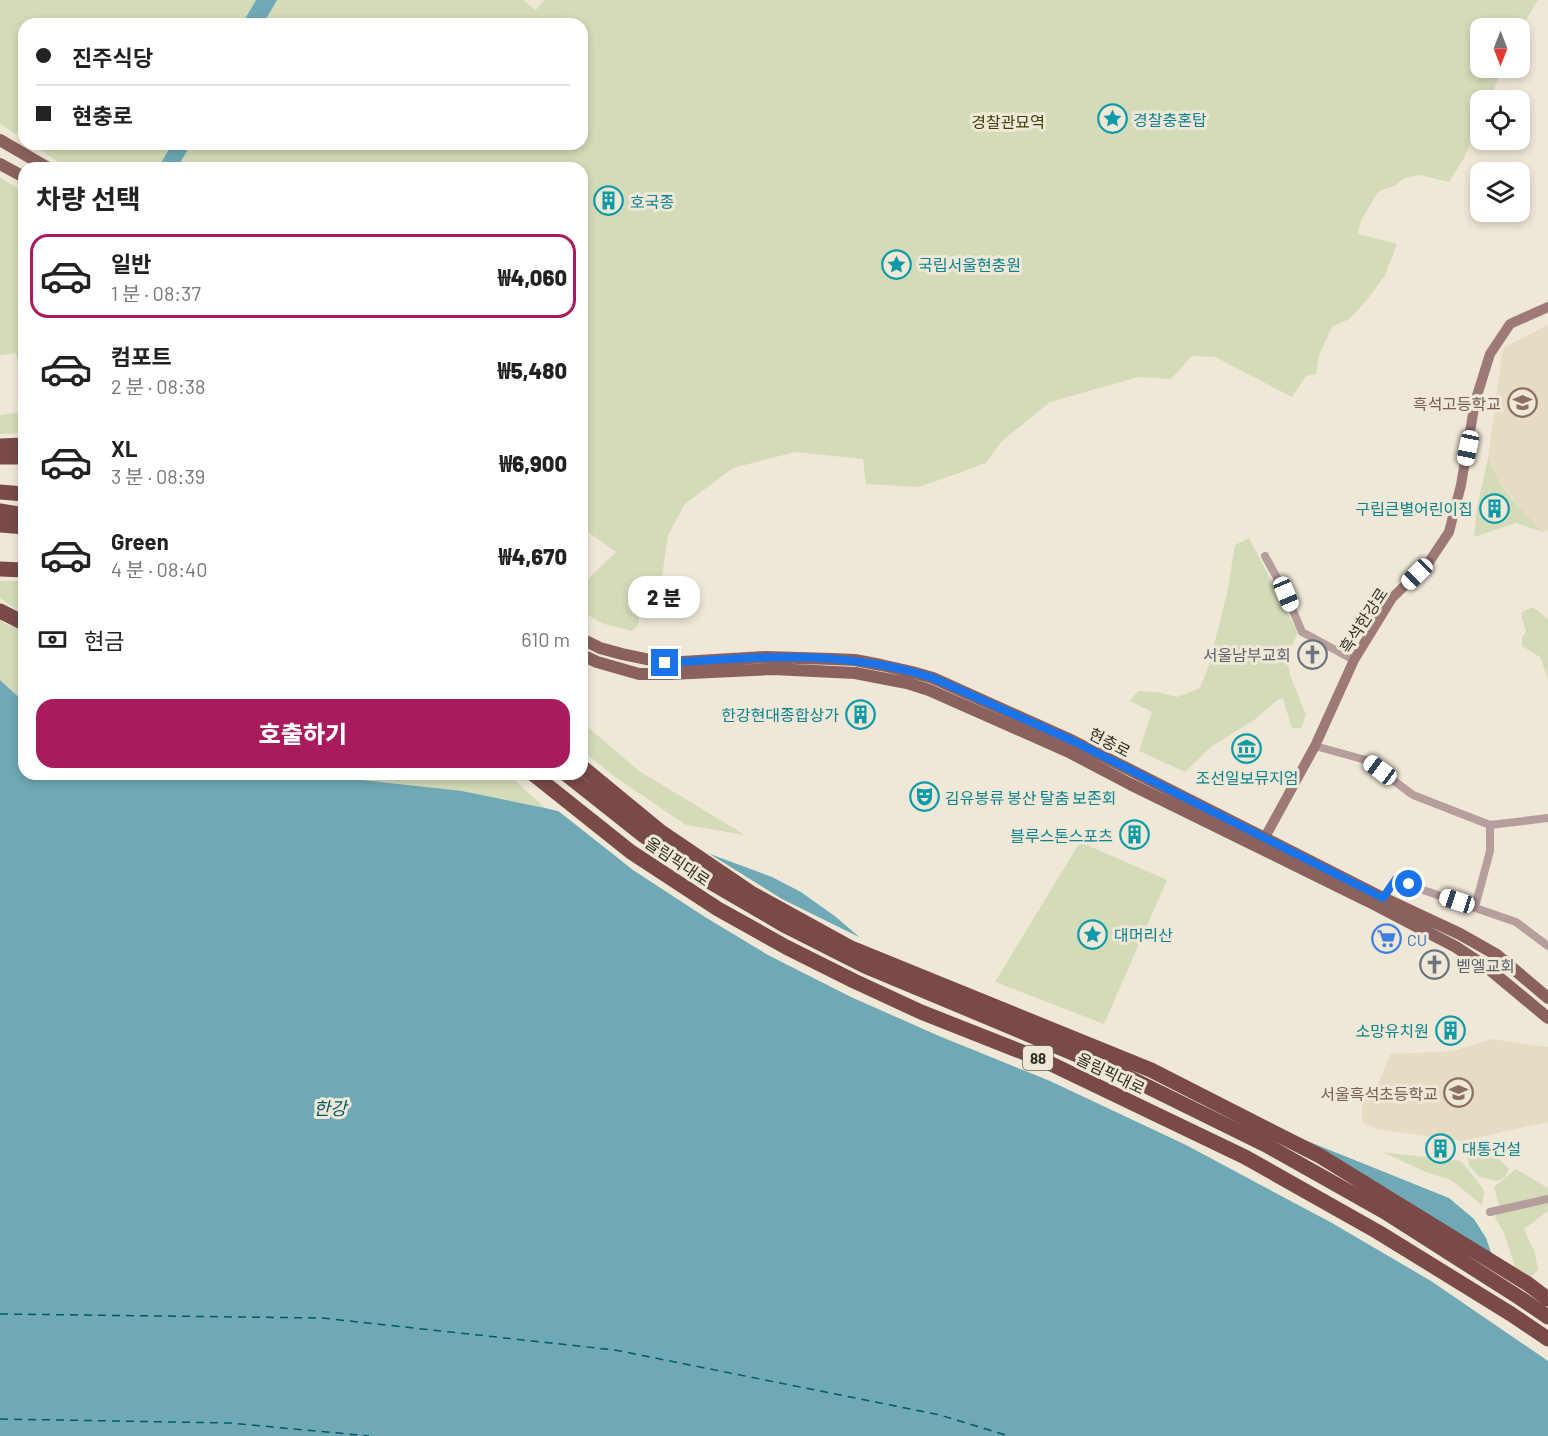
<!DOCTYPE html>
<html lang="ko">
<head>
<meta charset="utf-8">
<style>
	:root { --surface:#fff; --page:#f6f6f6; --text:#222; --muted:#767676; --line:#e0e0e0; --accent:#a81b5c }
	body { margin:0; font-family:Barlow,"Noto Sans KR",sans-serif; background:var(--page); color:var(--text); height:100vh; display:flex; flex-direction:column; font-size:22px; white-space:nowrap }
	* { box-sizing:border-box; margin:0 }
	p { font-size:20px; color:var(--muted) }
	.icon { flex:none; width:33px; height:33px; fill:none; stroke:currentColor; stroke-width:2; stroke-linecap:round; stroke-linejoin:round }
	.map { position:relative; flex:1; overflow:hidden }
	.drawer { position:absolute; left:18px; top:162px; width:570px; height:618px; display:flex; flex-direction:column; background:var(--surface); border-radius:18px; box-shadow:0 3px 9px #0003 }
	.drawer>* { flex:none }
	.banner { position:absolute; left:18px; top:18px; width:570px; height:132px; border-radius:18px; box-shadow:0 3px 9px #0003; display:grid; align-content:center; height:132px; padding:0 18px; background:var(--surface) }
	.needle { width:39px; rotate:180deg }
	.controls { position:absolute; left:1470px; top:18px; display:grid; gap:12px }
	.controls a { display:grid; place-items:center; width:60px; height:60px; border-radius:12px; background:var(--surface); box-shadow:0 3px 9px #0003; font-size:30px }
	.end { position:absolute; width:27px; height:27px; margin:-14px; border:8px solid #1a73e8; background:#fff; box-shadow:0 0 0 3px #fff }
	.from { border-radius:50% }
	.bubble { position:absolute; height:42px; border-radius:18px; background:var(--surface); box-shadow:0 3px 9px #0003; font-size:20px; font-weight:800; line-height:42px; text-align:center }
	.car { position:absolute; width:18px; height:36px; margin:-18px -9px; border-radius:8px; box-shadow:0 0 4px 2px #0007; background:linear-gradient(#fff 24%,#345 0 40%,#fff 0 76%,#345 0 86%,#fff 0) }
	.banner b { display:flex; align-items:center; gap:21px; height:57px; font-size:22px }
	.banner b+b { border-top:2px solid var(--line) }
	.banner i { width:15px; height:15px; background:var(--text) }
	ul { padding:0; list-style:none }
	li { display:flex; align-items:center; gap:18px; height:84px; margin:0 12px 9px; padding:0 6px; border:3px solid transparent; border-radius:18px }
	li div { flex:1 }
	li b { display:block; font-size:22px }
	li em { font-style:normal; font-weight:800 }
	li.selected { border-color:var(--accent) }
	li>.icon { width:54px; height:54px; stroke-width:1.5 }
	h2 { padding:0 18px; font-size:27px; line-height:72px }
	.pay { display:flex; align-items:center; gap:15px; height:66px; padding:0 18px; font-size:22px }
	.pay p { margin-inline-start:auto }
	.action { display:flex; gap:12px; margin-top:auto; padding:12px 18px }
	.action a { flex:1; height:69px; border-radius:18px; background:var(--accent); color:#fff; font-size:24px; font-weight:800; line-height:69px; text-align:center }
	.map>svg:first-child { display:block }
</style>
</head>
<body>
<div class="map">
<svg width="1548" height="1436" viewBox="0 0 1548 1436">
	<rect width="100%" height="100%" fill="#efe8d7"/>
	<path fill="#e6dbc3" d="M1548,325V530L1543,532L1524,513L1493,473L1488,458L1503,348Z
		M1491,1039L1548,1047V1122L1462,1141L1377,1129L1362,1122V1104L1379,1082L1390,1054L1453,1051Z"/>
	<path fill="#d4dbb9" d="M0,0H523L536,10L544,0H1538L1520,30V28H1480V68H1503L1489,100H1480V120L1464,158L1449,182L1419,175L1405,178L1394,186L1379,191L1361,220L1358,234L1397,244L1385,275L1367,300L1349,319L1332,327L1319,355L1316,374L1306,376L1292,397L1215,357L1192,356L1171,379L1138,377L1050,402L1002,441L986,463L939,480L918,487L866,484L863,459L795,452L733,468L685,504L668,535L660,591L642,600L638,625L633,631L604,624L582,612V585L616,552L582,528V168H67L32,144H582V24H24V139L0,124Z
		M0,177L24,193V383L21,384L16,353L0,355Z
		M24,412V433L0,434V415Z
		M1488,458C1498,487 1521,510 1543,532L1516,523L1474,537L1477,508Z
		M1249,538L1298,633L1287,655L1290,675L1306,715L1301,728H1292L1283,699H1279L1254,720L1212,746L1185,772L1139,751L1152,712L1130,701L1138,691L1157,692L1177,697L1200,688L1209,665L1227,593L1235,545Z
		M0,581H24V615L0,598Z
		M1533,607L1548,619V679L1540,657L1522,646V637L1526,632L1522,618V612Z
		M0,619L5,624L24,629V702L0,680Z
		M582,722L639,771L745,835L686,825L615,777L582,750Z
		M184,774H508L545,808L462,791Z
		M1080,842L1167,880L1104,1024L995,982Z
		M1489,1145V1156H1496L1509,1169L1505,1177L1498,1181L1479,1177L1469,1165L1467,1155L1472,1150Z
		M1382,1152L1461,1161L1482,1187L1484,1193L1482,1205L1451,1180L1426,1172Z
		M1516,1169L1548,1188V1211L1524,1229L1535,1253L1538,1270L1530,1278L1516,1269L1504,1233L1495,1218L1499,1205L1494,1187Z"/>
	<path fill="#6fa9b6" d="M256,0H277L263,24H242Z
		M172,144H191L177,168H158Z
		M0,680L24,702V774H184L352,779L462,791L545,808L629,828L710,854L772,877L801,892L836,917L873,949L1088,1053L1449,1198L1474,1219L1486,1238L1512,1312L1548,1345V1436H0Z"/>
	<path fill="#efe8d7" d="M552,806L630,825L700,848L782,899L869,942L898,965L1263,1120L1393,1192L1496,1258L1514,1310L1548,1342V1361L1431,1281L1332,1223L1186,1145L1050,1081L939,1036L851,997L768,955L705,917L633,870Z"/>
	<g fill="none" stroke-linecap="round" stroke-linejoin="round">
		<path stroke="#005967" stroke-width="1.5" stroke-dasharray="8 6" stroke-linecap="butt" d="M0,1314L322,1318L615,1350L940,1415L1009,1436
			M0,1419L230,1423L369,1436"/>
		<path stroke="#b69e9d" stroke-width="8" d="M1265,556L1286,594L1302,632L1354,660
			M1315,746L1366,760L1413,795L1490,825L1548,818
			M1383,898L1396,879L1423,890L1516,922L1548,946
			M1475,907L1490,851V825
			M1490,1212L1548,1199"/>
		<path stroke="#9d7a78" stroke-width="10" d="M1264,839L1315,746L1354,660L1392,598L1429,562L1449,532L1461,485L1475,402L1490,354L1510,324L1548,307"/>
		<path stroke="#8a615e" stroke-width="12" d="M0,140L48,168
			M0,164L24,177
			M582,639L600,648L622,654L665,663L766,657L832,659L855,660L881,665L912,672L933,678L1073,741L1383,898L1460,934L1497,955L1548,998
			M582,655L597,662L639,674H671L773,669L855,673L907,683L929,690L1069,752L1130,784L1368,901L1456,947L1489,969L1548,1018"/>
		<path stroke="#794a48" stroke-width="15" d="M0,446L24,445
			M0,457H24
			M0,492L24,494
			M0,511L24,515
			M0,525L24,527
			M0,569L24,570
			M0,611L24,623
			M582,767L661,832L751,893L851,948L1151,1070L1320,1156L1528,1284L1548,1299
			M533,774L631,852L718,909L786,947L854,981L921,1012L1045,1061L1245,1157L1378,1232L1511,1314L1548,1339
			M566,774L643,835L712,883L784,925L865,966L1118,1072L1266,1145L1385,1212L1520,1298L1548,1317"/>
	</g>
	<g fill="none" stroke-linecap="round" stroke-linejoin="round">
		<path stroke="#1a73e8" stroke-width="8" d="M665,663C757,657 842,649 933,678L1073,741L1383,898L1396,879L1409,884"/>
	</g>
	<defs>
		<symbol id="sight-ring" viewBox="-11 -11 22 22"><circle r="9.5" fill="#efe8d7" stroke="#0f9aa8" stroke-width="1.5"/><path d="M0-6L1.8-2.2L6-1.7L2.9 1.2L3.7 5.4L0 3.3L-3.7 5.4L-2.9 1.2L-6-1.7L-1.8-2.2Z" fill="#0f9aa8"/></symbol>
		<symbol id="building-ring" viewBox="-11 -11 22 22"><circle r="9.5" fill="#efe8d7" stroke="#0f9aa8" stroke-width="1.5"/><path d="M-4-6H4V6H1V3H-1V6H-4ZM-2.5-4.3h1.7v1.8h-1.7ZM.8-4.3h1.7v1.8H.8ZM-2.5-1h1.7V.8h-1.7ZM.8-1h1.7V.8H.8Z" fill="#0f9aa8"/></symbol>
		<symbol id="school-ring" viewBox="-11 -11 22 22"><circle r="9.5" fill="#efe8d7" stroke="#8d6e63" stroke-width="1.5"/><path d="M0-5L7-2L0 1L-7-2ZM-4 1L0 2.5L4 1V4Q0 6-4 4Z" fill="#8d6e63"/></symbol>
		<symbol id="church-ring" viewBox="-11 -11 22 22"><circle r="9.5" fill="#efe8d7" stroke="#6b7280" stroke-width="1.5"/><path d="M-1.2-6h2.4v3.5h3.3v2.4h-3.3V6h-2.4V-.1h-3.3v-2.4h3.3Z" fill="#6b7280"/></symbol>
		<symbol id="museum-ring" viewBox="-11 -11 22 22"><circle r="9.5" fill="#efe8d7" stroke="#0f9aa8" stroke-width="1.5"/><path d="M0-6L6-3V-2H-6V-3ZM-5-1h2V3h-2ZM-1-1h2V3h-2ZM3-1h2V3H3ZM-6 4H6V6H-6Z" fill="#0f9aa8"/></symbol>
		<symbol id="theatre-ring" viewBox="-11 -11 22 22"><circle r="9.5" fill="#efe8d7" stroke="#0f9aa8" stroke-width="1.5"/><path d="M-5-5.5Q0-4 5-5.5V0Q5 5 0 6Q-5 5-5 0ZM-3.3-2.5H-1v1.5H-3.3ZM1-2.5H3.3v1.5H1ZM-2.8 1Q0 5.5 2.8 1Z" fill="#0f9aa8"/></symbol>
		<symbol id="supermarket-ring" viewBox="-11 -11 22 22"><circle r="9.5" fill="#efe8d7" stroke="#3f7fe0" stroke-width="1.5"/><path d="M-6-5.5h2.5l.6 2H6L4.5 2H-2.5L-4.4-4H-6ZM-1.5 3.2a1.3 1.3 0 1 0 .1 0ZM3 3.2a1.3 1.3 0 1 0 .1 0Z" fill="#3f7fe0"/></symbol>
	</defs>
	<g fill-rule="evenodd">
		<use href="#sight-ring" x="1096" y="102" width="33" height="33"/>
		<use href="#building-ring" x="592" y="184" width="33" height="33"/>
		<use href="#sight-ring" x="880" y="248" width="33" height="33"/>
		<use href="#school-ring" x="1506" y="386" width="33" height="33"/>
		<use href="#building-ring" x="1478" y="492" width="33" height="33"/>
		<use href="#church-ring" x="1296" y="638" width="33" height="33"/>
		<use href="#building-ring" x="844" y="698" width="33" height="33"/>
		<use href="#museum-ring" x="1230" y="732" width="33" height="33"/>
		<use href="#theatre-ring" x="908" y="780" width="33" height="33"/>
		<use href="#building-ring" x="1118" y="818" width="33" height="33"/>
		<use href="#sight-ring" x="1076" y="918" width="33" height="33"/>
		<use href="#supermarket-ring" x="1370" y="922" width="33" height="33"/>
		<use href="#church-ring" x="1418" y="948" width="33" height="33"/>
		<use href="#building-ring" x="1434" y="1014" width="33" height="33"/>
		<use href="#school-ring" x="1442" y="1076" width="33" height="33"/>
		<use href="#building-ring" x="1424" y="1132" width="33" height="33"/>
	</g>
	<g text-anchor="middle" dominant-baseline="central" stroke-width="6" stroke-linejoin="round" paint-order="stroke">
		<rect fill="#efe8d7" stroke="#69655c" stroke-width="1.5" x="1023" y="1046" width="30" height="24" rx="4.5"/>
		<g font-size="15" font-weight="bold" fill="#302d27">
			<text x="1038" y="1058">88</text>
		</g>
		<g font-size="16" fill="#0d838f" stroke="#efe8d7" text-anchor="start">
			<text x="1133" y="119">경찰충혼탑</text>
			<text x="630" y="201">호국종</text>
			<text x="918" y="264">국립서울현충원</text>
			<text x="1473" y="508" text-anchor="end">구립큰별어린이집</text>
			<text x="839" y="714" text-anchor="end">한강현대종합상가</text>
			<text x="1247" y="777" text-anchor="middle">조선일보뮤지엄</text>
			<text x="945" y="797">김유봉류 봉산 탈춤 보존회</text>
			<text x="1113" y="835" text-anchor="end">블루스톤스포츠</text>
			<text x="1114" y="934">대머리산</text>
			<text x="1429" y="1030" text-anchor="end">소망유치원</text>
			<text x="1462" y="1148">대통건설</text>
		</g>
		<g font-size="16" fill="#3b410a" stroke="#efe8d7">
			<text x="1008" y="121">경찰관묘역</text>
		</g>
		<g font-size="16" fill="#785e54" stroke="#efe8d7" text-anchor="end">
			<text x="1501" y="403">흑석고등학교</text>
			<text x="1438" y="1093">서울흑석초등학교</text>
		</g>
		<g font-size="16" fill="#302d27" stroke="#efe8d7">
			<text transform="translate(1363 620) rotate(-57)">흑석한강로</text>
			<text transform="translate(1110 742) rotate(27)">현충로</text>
			<text transform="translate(678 861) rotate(34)">올림픽대로</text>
			<text transform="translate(1111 1073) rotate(26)">올림픽대로</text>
		</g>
		<g font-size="16" fill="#5b616d" stroke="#efe8d7" text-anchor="end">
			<text x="1291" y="654">서울남부교회</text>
			<text x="1456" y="965" text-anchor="start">벧엘교회</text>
		</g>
		<g font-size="16" fill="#366cbe" stroke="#efe8d7" text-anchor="start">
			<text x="1407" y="939">CU</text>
		</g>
		<g font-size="18" font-style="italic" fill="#005967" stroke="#efe8d7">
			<text x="330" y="1108">한강</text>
		</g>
	</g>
</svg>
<div class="controls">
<a><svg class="needle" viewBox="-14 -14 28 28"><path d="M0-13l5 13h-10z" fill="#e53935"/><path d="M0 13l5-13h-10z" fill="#767676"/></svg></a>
<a><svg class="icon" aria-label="locate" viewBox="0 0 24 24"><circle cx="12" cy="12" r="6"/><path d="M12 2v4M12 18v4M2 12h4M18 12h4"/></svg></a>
<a><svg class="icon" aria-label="layers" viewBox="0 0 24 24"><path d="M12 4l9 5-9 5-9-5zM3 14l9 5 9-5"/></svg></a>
</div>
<i class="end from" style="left:1409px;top:884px"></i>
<i class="end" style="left:665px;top:663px"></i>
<div class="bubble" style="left:628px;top:576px;width:72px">2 분</div>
<i class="car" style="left:1468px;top:448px;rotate:192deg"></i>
<i class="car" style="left:1417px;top:574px;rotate:225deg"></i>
<i class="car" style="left:1286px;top:594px;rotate:157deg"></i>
<i class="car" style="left:1380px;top:770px;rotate:307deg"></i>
<i class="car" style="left:1457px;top:901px;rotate:288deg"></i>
<div class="banner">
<b><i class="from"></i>진주식당</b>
<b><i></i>현충로</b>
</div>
<section class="drawer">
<h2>차량 선택</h2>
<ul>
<li class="selected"><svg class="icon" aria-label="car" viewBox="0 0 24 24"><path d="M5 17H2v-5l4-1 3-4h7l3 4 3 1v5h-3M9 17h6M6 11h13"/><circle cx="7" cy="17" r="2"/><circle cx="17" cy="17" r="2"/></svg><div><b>일반</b><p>1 분 · 08:37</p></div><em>₩4,060</em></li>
<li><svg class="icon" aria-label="car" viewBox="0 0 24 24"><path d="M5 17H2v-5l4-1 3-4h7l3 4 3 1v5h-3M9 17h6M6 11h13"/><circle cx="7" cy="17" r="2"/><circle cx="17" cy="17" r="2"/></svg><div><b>컴포트</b><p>2 분 · 08:38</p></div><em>₩5,480</em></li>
<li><svg class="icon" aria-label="car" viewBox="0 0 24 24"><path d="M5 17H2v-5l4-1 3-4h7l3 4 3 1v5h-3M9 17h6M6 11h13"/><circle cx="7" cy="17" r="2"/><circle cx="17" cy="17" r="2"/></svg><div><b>XL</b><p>3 분 · 08:39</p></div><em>₩6,900</em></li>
<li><svg class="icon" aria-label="car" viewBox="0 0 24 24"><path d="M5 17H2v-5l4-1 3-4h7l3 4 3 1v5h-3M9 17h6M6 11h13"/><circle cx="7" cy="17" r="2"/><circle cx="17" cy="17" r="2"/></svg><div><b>Green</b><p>4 분 · 08:40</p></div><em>₩4,670</em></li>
</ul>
<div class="pay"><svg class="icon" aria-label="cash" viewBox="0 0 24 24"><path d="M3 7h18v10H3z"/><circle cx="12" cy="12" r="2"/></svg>현금<p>610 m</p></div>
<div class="action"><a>호출하기</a></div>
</section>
</div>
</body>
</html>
